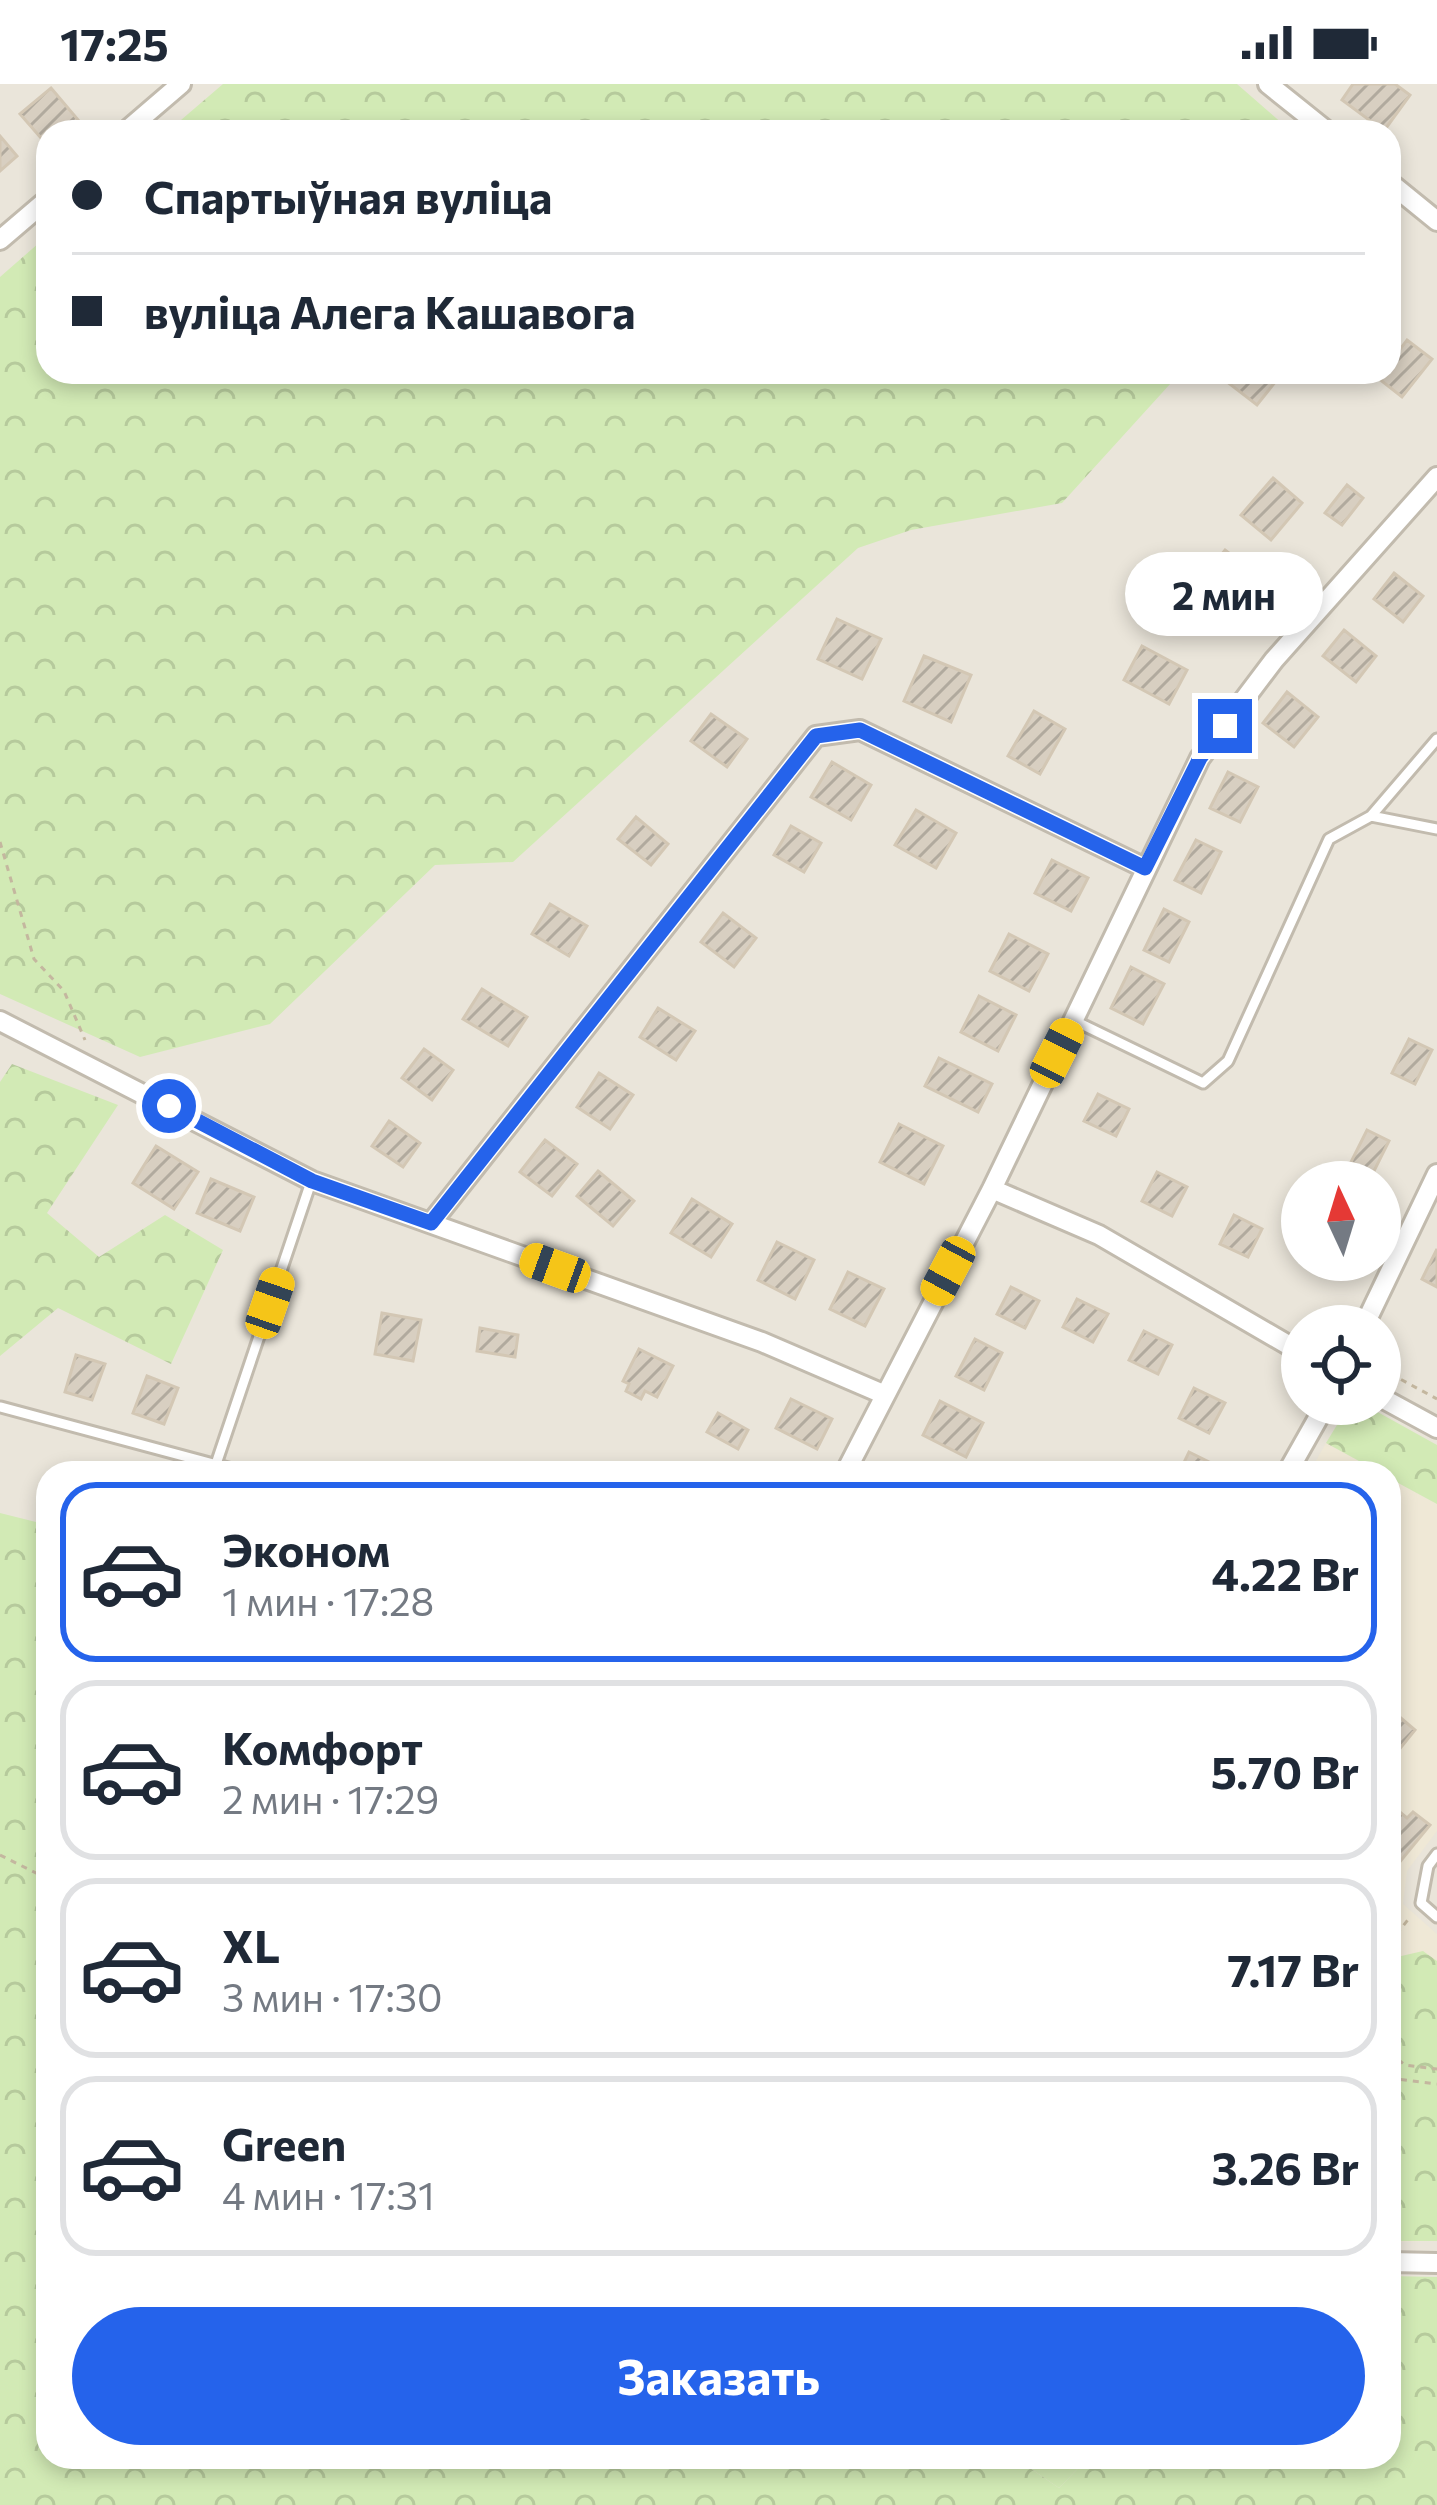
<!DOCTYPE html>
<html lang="ru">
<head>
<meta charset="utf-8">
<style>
	:root { --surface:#fff; --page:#f6f6f7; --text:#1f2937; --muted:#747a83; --line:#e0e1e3; --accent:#2563eb }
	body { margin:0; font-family:Commissioner,sans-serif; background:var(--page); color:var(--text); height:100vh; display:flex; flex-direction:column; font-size:45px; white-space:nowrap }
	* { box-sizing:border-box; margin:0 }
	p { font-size:39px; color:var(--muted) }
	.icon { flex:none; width:66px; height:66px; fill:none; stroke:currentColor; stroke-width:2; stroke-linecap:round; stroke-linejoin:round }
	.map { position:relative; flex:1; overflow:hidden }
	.panel { position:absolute; left:36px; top:1377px; width:1365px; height:1008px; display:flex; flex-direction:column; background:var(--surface); border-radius:36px; box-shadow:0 6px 18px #0003 }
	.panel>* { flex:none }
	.banner { position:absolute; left:36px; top:36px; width:1365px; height:264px; border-radius:36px; box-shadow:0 6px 18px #0003; display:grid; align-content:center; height:264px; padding:0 36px; background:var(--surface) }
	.needle { width:78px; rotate:356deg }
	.tools { position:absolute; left:1281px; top:1077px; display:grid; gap:24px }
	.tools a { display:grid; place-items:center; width:120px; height:120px; border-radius:50%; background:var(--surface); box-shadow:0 6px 18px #0003; font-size:60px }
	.end { position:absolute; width:54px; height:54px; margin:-27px; border:15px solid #2563eb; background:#fff; box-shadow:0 0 0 6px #fff }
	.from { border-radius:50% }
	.bubble { position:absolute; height:84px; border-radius:42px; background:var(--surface); box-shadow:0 6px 18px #0003; font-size:39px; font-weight:700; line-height:84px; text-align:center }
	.car { position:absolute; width:36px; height:72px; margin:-36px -18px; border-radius:15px; box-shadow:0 0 9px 3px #0007; background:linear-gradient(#f5c518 24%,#345 0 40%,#f5c518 0 76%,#345 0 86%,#f5c518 0) }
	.banner b { display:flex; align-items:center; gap:42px; height:114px; font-size:45px }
	.banner b+b { border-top:3px solid var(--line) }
	.banner i { width:30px; height:30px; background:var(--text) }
	ul { padding:21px 0 0; list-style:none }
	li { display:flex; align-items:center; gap:36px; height:180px; margin:0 24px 18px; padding:0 12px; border:6px solid var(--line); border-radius:36px }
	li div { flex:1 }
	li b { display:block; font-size:45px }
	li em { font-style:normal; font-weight:700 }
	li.active { border-color:var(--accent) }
	li>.icon { width:108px; height:108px; stroke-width:1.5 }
	.primary-button { display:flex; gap:24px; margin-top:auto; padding:24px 36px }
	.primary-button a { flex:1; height:138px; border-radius:72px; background:var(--accent); color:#fff; font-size:48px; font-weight:700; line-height:138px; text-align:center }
	.status { display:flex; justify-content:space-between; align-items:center; height:84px; padding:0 60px; background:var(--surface); direction:ltr }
	.status svg { height:33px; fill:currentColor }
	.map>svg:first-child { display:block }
</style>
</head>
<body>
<div class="status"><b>17:25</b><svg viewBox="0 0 49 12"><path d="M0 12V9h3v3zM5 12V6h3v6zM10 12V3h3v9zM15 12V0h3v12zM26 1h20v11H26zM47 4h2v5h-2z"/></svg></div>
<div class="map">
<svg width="1437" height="2421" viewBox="0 0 1437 2421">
	<defs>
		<pattern id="forest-crowns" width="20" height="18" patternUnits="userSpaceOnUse" patternTransform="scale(3)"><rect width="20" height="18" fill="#d2eab5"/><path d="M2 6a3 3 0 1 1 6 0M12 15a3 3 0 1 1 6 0" fill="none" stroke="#b6ca9c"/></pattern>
		<pattern id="building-hatch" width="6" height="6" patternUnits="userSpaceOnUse" patternTransform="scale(3)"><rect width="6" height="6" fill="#d8cfc1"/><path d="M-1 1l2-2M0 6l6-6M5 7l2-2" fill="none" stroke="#b1aa9e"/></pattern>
	</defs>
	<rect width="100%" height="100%" fill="#f6f3ec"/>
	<path fill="#eae5da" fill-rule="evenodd" d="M0,0H1437V2421H244L118,2373H1389V1389H48V2346L0,2328ZM48,48H1389V288H48ZM1302,1098H1380V1176H1302ZM1302,1242H1380V1320H1302Z"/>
	<path fill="#efe8d6" d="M1326,1359L1381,1389H1309Z
		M1389,1394L1437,1420V1747L1407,1787L1403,1820L1437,1850V2157L1389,2158Z"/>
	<path fill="#d2eab5" d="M1020,2373H1089L1059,2404L1024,2380Z"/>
	<path fill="url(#forest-crowns)" d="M223,0H1237L1292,48H167Z
		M48,151V288H1181L1062,419L911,446L858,464L513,778L435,781L270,940L140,973L0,910V193Z
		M12,980L118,1021L47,1129L99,1173L165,1131L223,1166L171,1280L58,1224L0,1272V998Z
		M1365,1321L1437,1361V1420L1389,1394V1389H1381L1326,1359L1343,1331Z
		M0,1429L48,1441V2373H1020L1024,2380L1059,2404L1089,2373H1389V2192L1437,2193V2421H0Z
		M1423,1867L1437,1877V2157H1389V1883L1397,1873Z"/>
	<path fill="url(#building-hatch)" stroke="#d3c7b4" stroke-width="3" d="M1353,0H1395L1410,11L1384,47L1342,16Z
		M51,4L79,37L65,48H48V62L20,30Z
		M0,52L17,72L0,87Z
		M1407,256L1432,275L1402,313L1378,294L1383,288H1389V280Z
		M1220,288H1283L1257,321L1218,291Z
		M1273,394L1302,419L1271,456L1241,431Z
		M1347,401L1363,414L1342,441L1325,429Z
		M1225,466L1257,491L1231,524L1199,499Z
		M1394,489L1423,512L1403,538L1374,515Z
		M837,535L881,555L862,595L818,575Z
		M1344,546L1376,572L1356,598L1323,572Z
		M1142,562L1187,586L1169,620L1124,596Z
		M924,572L971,591L951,638L904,617Z
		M1287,608L1318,633L1294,663L1263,639Z
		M1034,627L1065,645L1040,690L1008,672Z
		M711,630L747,655L727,683L691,657Z
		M832,678L871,701L851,736L811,713Z
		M1228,688L1258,703L1240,738L1210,724Z
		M916,726L956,749L936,784L895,761Z
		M636,733L668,760L651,781L618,755Z
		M791,742L821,759L804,788L774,771Z
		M1196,756L1221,768L1201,809L1175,796Z
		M1052,776L1088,794L1071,827L1035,809Z
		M550,820L587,842L569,872L532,850Z
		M1164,825L1189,838L1169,878L1144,866Z
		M723,829L756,854L734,883L701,858Z
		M1009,850L1048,870L1029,907L990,887Z
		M1131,883L1164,900L1143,940L1111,924Z
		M482,905L527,933L508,962L463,935Z
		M979,912L1016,931L998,967L961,948Z
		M658,924L695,947L676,976L640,953Z
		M1409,955L1432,966L1415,1000L1392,989Z
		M424,965L453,986L432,1016L402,994Z
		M939,974L992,1000L978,1028L925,1002Z
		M599,989L633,1011L610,1045L577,1023Z
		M1098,1010L1129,1025L1116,1052L1084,1037Z
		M389,1037L420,1059L403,1083L372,1062Z
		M899,1040L943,1062L924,1100L880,1078Z
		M1367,1046L1389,1057L1373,1089L1351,1078Z
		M545,1056L577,1080L552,1112L520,1088Z
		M156,1062L198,1088L174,1125L133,1099Z
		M598,1087L634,1117L613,1142L577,1112Z
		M1157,1088L1187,1103L1172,1132L1142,1117Z
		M211,1095L254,1113L240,1147L197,1129Z
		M692,1115L732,1140L711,1173L671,1149Z
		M1234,1131L1262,1145L1248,1173L1220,1160Z
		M777,1158L814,1176L795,1215L758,1196Z
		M1437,1165V1203L1422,1195Z
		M848,1188L884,1205L865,1242L830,1225Z
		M1011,1203L1039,1217L1025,1244L997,1230Z
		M1077,1215L1108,1230L1093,1258L1063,1243Z
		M382,1229L421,1236L413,1277L375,1270Z
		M480,1244L518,1251L515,1273L477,1267Z
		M1144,1247L1172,1261L1158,1290L1129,1276Z
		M975,1255L1002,1269L984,1306L956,1292Z
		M639,1265L673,1282L657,1313L645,1307L641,1315L626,1307L629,1300L623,1297Z
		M76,1271L105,1280L92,1316L65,1308Z
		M147,1292L178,1304L164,1340L133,1329Z
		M1194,1304L1225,1319L1209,1349L1179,1334Z
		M791,1315L832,1335L817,1365L776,1344Z
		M940,1317L983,1339L966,1373L923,1351Z
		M718,1329L748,1346L738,1365L707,1348Z
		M1189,1368L1215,1381L1211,1389H1179Z
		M1389,1624L1415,1646L1389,1678Z
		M1389,1719L1407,1734L1413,1728L1430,1741L1389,1791Z"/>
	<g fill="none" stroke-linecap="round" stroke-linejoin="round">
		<defs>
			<path id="lane" d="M1371,732L1437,655
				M1075,937L1203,999L1228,977L1329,755L1371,732L1437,745
				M1,1323L247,1389
				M215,1383L311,1098
				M1437,1770L1428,1782L1421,1819L1437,1833"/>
			<path id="street" d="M1268,0L1328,48
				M125,48L181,0
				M1389,98L1437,137
				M0,156L48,115
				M0,937L312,1097L762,1258L883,1310
				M992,1105L1099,1151L1302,1269
				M431,1139L816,652L860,646L1145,784
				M1364,1242L1437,1090
				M1380,1313L1437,1344
				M845,1389L992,1105L1200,674L1274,576L1437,393
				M1287,1389L1326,1320
				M1389,2178L1437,2179"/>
		</defs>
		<use href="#lane" stroke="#c2bbae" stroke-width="15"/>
		<use href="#street" stroke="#c2bbae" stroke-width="24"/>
		<path stroke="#c4b79f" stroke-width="3" stroke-dasharray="6 6" stroke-linecap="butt" d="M0,758L34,875L64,907L85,956
			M1380,1284L1437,1315
			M0,1771L48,1795
			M1389,1860L1410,1833
			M1389,1968L1405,1981L1437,1985
			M1389,1994L1437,2000"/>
		<use href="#lane" stroke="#fff" stroke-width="9"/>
		<use href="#street" stroke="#fff" stroke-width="18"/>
	</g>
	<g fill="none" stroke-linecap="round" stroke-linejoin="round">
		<path stroke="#2563eb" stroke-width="15" d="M169,1022L312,1097L431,1139L816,652L860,646L1145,784L1200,674L1225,642"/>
	</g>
</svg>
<div class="tools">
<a><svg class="needle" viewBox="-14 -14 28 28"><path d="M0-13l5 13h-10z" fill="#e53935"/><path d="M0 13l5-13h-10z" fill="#747a83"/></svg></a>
<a><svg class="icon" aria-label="locate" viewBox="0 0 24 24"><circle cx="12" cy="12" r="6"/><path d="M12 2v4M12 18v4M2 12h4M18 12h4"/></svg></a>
</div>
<i class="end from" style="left:169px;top:1022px"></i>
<i class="end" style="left:1225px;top:642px"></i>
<div class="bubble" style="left:1125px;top:468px;width:198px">2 мин</div>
<i class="car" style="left:1057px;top:969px;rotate:27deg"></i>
<i class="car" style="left:555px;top:1184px;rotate:290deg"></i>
<i class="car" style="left:948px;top:1187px;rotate:208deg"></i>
<i class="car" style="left:270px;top:1219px;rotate:19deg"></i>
<div class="banner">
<b><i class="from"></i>Спартыўная вуліца</b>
<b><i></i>вуліца Алега Кашавога</b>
</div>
<section class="panel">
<ul>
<li class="active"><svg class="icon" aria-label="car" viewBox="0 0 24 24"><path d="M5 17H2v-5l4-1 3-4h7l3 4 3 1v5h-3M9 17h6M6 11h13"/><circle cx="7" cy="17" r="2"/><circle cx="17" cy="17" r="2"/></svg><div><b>Эконом</b><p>1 мин · 17:28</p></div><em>4.22 Br</em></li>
<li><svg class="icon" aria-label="car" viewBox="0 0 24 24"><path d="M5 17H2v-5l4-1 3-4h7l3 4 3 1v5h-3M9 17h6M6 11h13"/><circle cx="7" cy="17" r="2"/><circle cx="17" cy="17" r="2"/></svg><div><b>Комфорт</b><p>2 мин · 17:29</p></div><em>5.70 Br</em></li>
<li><svg class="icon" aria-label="car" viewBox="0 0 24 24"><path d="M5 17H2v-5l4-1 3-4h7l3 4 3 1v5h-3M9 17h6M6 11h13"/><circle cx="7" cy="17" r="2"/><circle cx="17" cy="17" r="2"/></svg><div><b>XL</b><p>3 мин · 17:30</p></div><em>7.17 Br</em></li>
<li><svg class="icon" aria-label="car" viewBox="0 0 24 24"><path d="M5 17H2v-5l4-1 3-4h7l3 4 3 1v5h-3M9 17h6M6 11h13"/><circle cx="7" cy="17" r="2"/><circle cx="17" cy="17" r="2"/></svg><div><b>Green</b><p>4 мин · 17:31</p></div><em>3.26 Br</em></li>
</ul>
<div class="primary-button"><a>Заказать</a></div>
</section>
</div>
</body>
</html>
